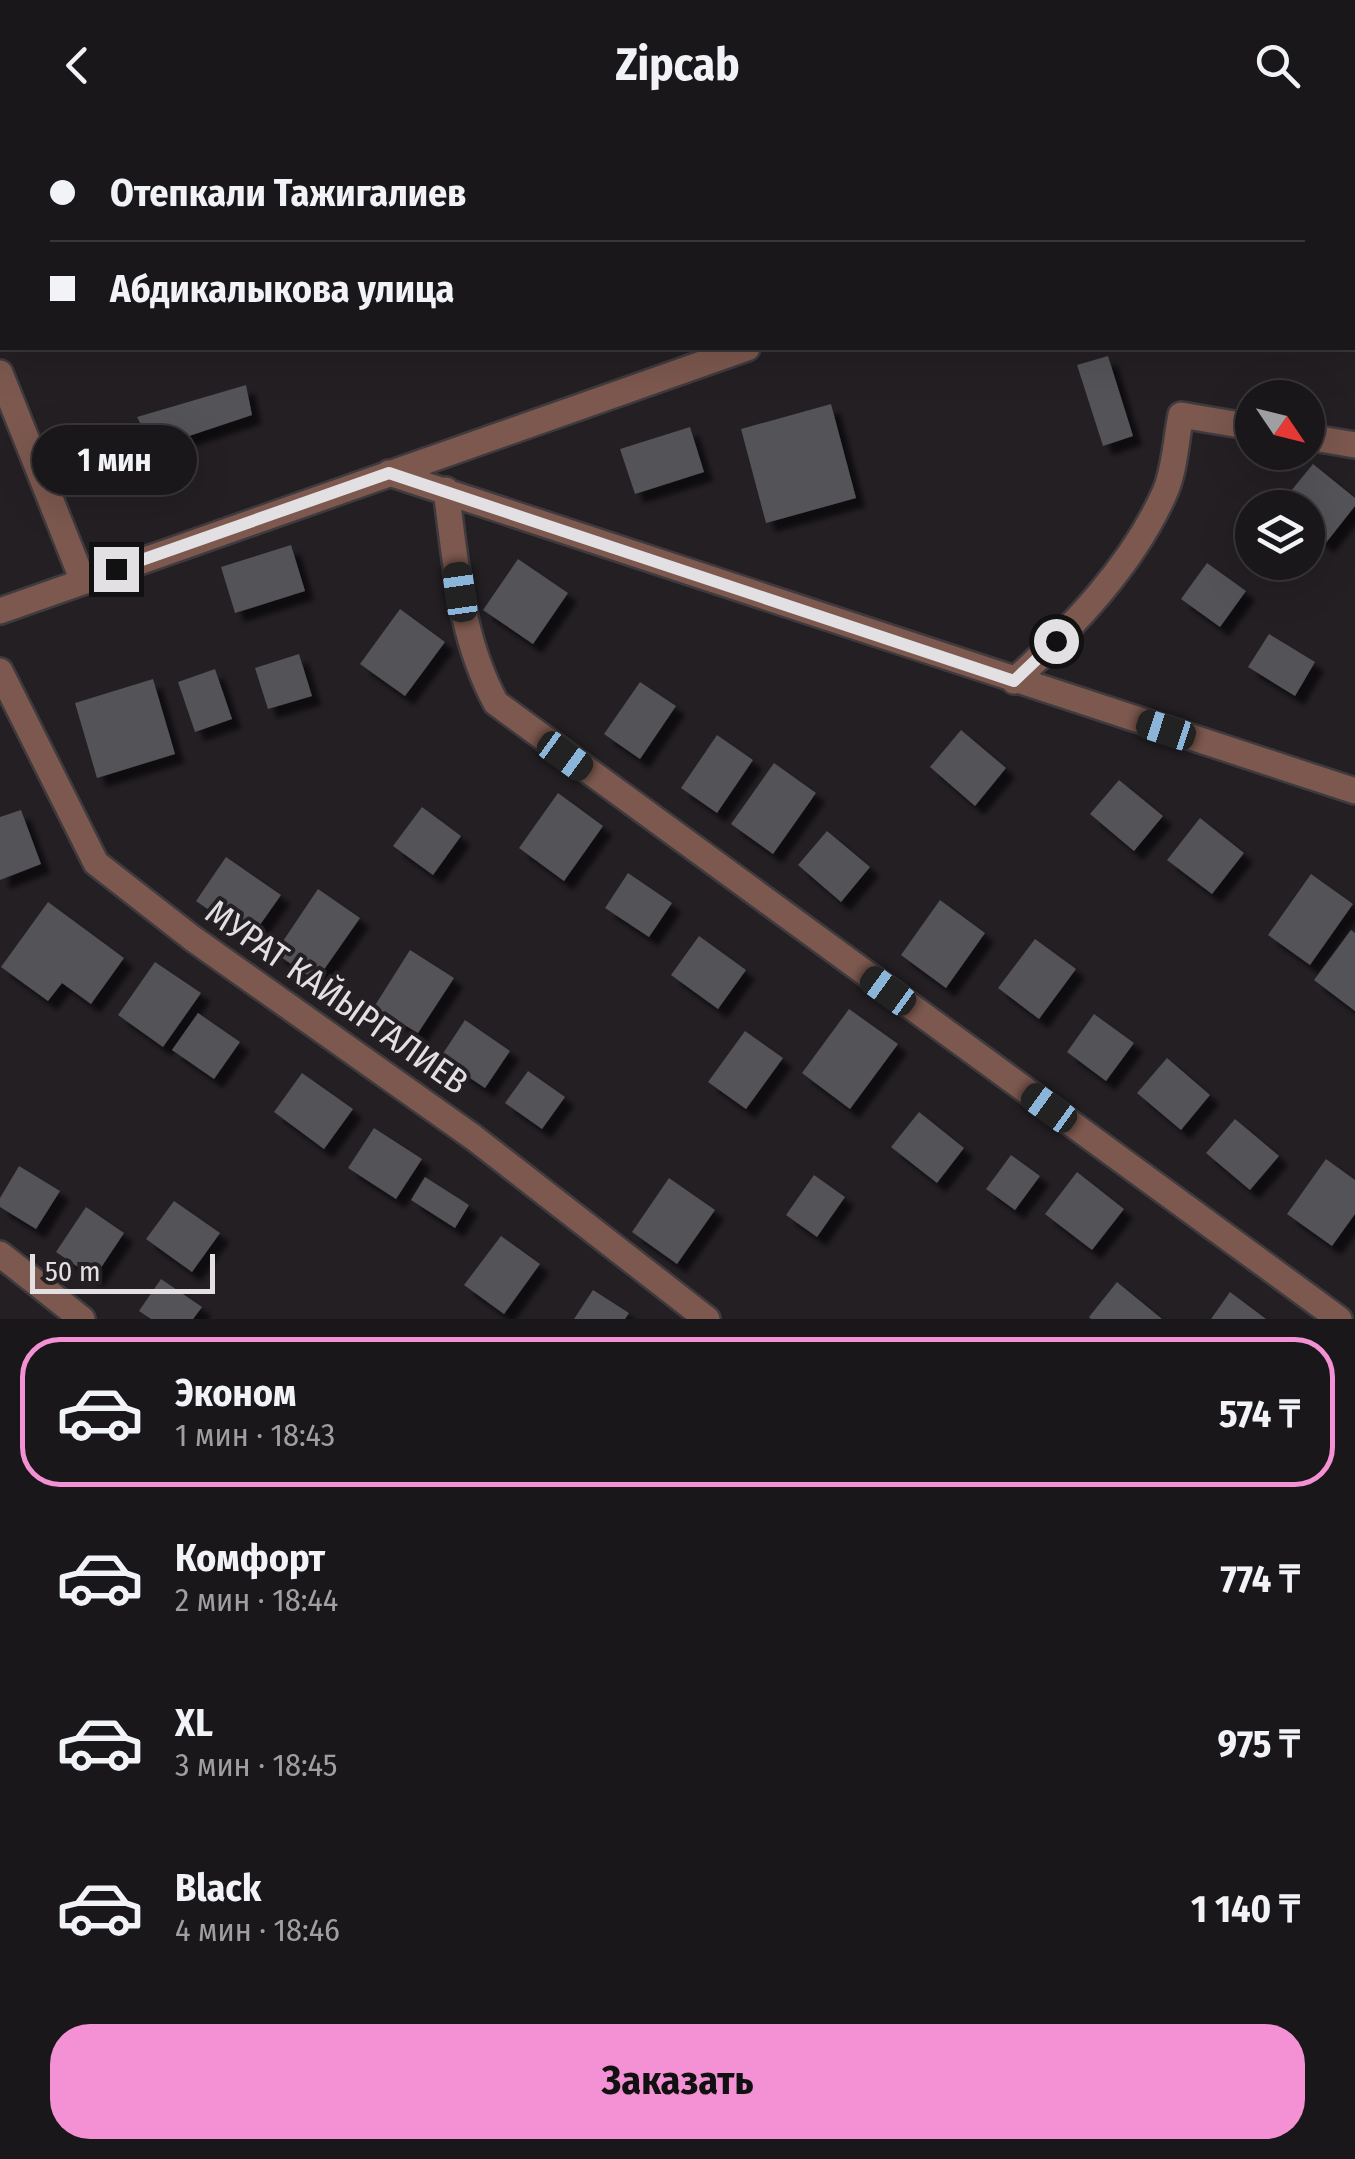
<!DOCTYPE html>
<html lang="ru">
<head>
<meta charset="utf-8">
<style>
	:root { --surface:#1a171a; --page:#232023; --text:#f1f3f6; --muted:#9f9fa2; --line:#383639; --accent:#f491d4 }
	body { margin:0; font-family:"Fira Sans Condensed",sans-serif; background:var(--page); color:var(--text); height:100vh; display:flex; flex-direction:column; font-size:38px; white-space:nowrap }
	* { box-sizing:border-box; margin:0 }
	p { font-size:32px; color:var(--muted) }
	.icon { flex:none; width:55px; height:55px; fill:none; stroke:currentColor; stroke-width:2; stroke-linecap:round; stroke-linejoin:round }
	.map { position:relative; height:1189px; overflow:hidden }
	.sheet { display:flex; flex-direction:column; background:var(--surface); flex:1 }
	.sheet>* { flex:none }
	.top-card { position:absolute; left:0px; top:0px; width:1355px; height:220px; box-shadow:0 10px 40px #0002,0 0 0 2px var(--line); display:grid; align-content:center; height:220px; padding:0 50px; background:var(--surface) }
	.needle { width:65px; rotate:125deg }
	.controls { position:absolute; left:1235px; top:250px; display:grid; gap:20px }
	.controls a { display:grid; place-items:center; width:90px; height:90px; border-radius:50%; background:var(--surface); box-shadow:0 10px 40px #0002,0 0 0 2px var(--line); font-size:50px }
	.scale { position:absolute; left:30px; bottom:25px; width:185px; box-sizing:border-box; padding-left:10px; border:5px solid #e3e0e3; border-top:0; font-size:28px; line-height:35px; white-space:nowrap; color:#e3e0e3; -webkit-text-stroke:8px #231f23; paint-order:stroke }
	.end { position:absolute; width:45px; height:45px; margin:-22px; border:12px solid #e3e0e3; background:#111; box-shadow:0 0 0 5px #111 }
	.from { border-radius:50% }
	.bubble { position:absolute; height:70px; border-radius:35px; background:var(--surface); box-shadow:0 10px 40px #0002,0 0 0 2px var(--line); font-size:32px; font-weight:700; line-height:70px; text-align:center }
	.car { position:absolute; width:30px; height:60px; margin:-30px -15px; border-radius:12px; box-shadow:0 0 8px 2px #0007; background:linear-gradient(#222 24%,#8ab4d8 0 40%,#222 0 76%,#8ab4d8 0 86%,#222 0) }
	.top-card b { display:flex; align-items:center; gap:35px; height:95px; font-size:38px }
	.top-card b+b { border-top:2px solid var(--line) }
	.top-card i { width:25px; height:25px; background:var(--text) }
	ul { padding:18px 0 0; list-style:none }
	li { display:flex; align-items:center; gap:30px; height:150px; margin:0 20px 15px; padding:0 30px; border:5px solid transparent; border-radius:40px }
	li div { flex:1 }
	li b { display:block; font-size:38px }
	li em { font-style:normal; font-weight:700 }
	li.current { border-color:var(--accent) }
	li>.icon { width:90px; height:90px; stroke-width:1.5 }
	.button { display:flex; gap:20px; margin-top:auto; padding:20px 50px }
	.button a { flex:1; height:115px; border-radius:40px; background:var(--accent); color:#111; font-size:40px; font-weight:700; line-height:115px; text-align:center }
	header { display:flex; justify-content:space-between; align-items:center; height:130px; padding:0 50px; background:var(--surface); font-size:45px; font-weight:700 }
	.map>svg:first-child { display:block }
</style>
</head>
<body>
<header><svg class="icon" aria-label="back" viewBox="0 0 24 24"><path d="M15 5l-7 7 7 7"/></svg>Zipcab<svg class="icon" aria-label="search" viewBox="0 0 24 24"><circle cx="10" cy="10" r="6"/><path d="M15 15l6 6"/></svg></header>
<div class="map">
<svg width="1355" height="1189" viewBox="0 0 1355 1189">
	<defs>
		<filter id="shadow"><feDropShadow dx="9" dy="9" stdDeviation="2.5" flood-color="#0009"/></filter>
	</defs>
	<rect width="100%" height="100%" fill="#231f23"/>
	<path fill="#525258" filter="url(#shadow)" d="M1108,226L1133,306L1103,316L1077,235Z
		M246,255L252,285L153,318L137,287Z
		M831,274L856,368L766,393L741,299Z
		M690,297L704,342L635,364L620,319Z
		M1313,334L1355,368V376L1325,414L1308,400V378H1277Z
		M291,415L305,461L235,483L221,437Z
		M518,429L568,463L533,514L483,480Z
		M1207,433L1246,461L1220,497L1181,469Z
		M400,479L445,512L405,566L360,534Z
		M1269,504L1315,532L1295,566L1248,537Z
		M299,524L312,566L268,579L255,538Z
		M215,539L232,589L195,602L178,552Z
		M153,549L175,624L97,648L75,573Z
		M640,552L676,576L640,629L604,604Z
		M961,600L1006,638L975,676L930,637Z
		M717,605L753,630L717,683L681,658Z
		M774,633L816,663L773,724L731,694Z
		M1119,650L1163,686L1134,721L1090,684Z
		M558,663L603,696L564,751L519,718Z
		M422,677L461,706L433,745L393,716Z
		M21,680L41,734L0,750V687Z
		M1200,688L1244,723L1212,764L1167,730Z
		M827,701L870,737L841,772L798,735Z
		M226,727L281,765L250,809L196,771Z
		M628,743L672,773L649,807L605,778Z
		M1311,744L1353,774L1310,835L1268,805Z
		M318,759L360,788L316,851L275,823Z
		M940,770L985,803L946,858L901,825Z
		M48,772L124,828L91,874L62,853L48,871L1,837Z
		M1351,800L1355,803V881L1314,850Z
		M699,806L746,840L718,879L671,845Z
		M1035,809L1076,839L1039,889L998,858Z
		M410,820L454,848L418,903L374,877Z
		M155,832L201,863L163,917L118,885Z
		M849,879L898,914L850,979L802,943Z
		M198,883L240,912L214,949L172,920Z
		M1094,884L1134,913L1106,951L1067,922Z
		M465,890L510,921L485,958L440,928Z
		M745,901L783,928L746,979L708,952Z
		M1167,928L1210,965L1181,1000L1137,963Z
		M528,941L565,967L542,999L505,973Z
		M302,943L353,979L324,1019L274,982Z
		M919,982L964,1018L937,1053L891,1017Z
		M1235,989L1279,1026L1250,1060L1206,1023Z
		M374,998L422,1029L396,1069L348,1038Z
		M1011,1025L1040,1046L1015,1080L986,1059Z
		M1326,1029L1355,1050V1084L1332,1116L1287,1084Z
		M19,1036L60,1061L36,1099L0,1077V1068Z
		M1077,1042L1124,1079L1092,1120L1045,1084Z
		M814,1045L845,1067L817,1107L786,1085Z
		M425,1047L469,1075L455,1098L411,1070Z
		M669,1048L715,1080L677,1134L632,1102Z
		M174,1071L220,1103L192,1142L146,1109Z
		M86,1077L124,1103L94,1148L56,1122Z
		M501,1106L540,1134L504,1184L464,1155Z
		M161,1149L202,1177L193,1189H151L139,1181Z
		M1117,1152L1162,1189H1091L1089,1187Z
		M593,1160L629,1183L625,1189H574Z
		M1230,1162L1266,1189H1211Z"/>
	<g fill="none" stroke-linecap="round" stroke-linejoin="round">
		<defs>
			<path id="minor" d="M996,0L997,2
				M1339,2L1345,0
				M0,102L2,101
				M0,243L83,451
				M1308,307L1355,315
				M389,343L1355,661
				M446,360C456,433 460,507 496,573L1339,1189
				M0,481L747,218
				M0,541L96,733L192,808L473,1007L707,1189
				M1014,551C1072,498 1133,435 1165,362C1175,339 1176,309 1181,285L1252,297
				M0,1124L82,1189"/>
		</defs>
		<use href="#minor" stroke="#3e3a3e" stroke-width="30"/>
		<use href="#minor" stroke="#7c584e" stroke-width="25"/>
	</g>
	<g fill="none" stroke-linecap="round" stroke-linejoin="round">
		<path stroke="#e3e0e3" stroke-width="12" d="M116,439L389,343L1014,551L1056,511"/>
	</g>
	<g text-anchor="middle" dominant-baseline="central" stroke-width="8" stroke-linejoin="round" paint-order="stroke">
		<g font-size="35" fill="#e3e0e3" stroke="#231f23">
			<text transform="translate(337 867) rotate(35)">МУРАТ КАЙЫРГАЛИЕВ</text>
		</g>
	</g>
</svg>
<div class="controls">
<a><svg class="needle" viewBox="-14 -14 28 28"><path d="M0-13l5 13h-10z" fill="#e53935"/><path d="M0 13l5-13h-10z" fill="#9f9fa2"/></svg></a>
<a><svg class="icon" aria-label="layers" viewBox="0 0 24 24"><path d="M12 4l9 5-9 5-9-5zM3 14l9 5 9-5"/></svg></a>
</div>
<div class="scale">50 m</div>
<i class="end from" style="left:1056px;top:511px"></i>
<i class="end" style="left:116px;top:439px"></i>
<div class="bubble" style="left:32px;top:295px;width:165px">1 мин</div>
<i class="car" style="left:460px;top:462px;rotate:352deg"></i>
<i class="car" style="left:1166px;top:600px;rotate:288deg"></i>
<i class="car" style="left:565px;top:626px;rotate:126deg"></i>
<i class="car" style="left:888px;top:861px;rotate:306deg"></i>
<i class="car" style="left:1049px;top:978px;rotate:306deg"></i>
<div class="top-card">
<b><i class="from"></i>Отепкали Тажигалиев</b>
<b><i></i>Абдикалыкова улица</b>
</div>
</div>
<section class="sheet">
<ul>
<li class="current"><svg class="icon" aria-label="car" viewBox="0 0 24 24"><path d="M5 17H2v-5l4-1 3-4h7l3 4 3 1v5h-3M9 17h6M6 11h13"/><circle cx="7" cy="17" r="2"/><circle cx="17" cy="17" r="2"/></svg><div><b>Эконом</b><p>1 мин · 18:43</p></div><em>574 ₸</em></li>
<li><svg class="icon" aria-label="car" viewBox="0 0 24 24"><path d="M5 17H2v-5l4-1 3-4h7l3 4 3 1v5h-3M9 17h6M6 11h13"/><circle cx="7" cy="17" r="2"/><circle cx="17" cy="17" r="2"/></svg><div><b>Комфорт</b><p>2 мин · 18:44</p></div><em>774 ₸</em></li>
<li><svg class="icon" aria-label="car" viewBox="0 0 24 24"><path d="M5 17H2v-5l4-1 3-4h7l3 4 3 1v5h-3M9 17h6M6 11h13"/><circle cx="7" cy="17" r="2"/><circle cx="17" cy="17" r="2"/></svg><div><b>XL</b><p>3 мин · 18:45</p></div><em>975 ₸</em></li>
<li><svg class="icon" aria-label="car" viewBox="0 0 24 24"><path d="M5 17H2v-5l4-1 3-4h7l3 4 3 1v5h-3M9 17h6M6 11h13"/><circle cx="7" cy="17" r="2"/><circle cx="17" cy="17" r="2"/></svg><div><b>Black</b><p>4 мин · 18:46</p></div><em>1 140 ₸</em></li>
</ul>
<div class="button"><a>Заказать</a></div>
</section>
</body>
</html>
